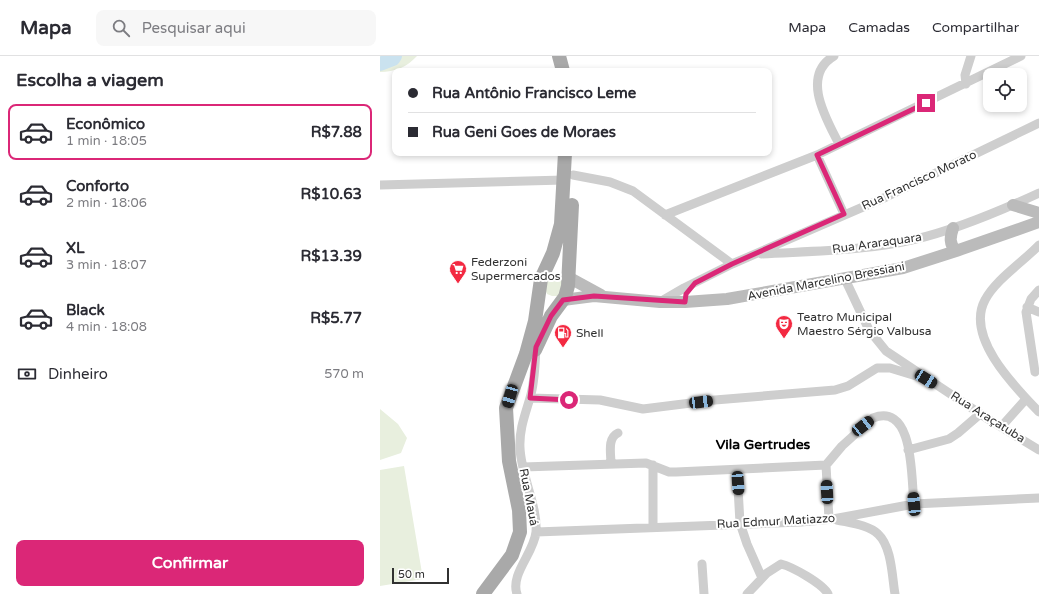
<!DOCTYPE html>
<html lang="pt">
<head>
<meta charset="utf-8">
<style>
	:root { --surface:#fff; --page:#f7f7f7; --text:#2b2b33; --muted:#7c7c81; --line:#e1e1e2; --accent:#db2777 }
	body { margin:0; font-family:"Varela Round",sans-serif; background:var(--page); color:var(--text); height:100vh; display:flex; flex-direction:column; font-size:15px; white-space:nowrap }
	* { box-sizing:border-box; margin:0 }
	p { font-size:13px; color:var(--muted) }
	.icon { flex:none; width:22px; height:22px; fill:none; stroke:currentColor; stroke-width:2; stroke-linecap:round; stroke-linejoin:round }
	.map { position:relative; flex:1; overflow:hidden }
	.details { display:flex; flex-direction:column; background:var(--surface); width:380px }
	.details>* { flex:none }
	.guide { position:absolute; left:12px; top:12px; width:380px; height:88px; border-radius:8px; box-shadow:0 2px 6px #0003; display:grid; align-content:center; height:88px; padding:0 16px; background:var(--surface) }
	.fabs { position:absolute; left:603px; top:12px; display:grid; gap:8px }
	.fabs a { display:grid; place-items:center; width:44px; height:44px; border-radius:8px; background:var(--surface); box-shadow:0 2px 6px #0003; font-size:20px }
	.scale { position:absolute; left:12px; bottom:10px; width:57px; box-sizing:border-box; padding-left:4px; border:2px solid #313131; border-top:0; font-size:11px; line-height:14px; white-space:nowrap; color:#313131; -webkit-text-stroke:3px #fff; paint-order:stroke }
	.end { position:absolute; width:18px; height:18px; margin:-9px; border:5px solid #db2777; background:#fff; box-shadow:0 0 0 2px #fff }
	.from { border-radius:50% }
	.car { position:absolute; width:12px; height:24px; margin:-12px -6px; border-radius:5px; box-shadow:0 0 3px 1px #0007; background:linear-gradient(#222 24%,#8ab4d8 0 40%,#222 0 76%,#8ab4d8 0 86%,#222 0) }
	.guide b { display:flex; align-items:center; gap:14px; height:38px; font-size:15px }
	.guide b+b { border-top:1px solid var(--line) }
	.guide i { width:10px; height:10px; background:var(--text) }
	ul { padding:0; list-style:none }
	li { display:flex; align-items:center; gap:12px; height:56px; margin:0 8px 6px; padding:0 8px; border:2px solid transparent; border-radius:8px }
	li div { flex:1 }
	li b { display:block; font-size:15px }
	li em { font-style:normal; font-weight:800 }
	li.selected { border-color:var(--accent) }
	li>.icon { width:36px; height:36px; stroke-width:1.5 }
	h2 { padding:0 16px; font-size:18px; line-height:48px }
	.pay { display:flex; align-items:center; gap:10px; height:44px; padding:0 16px; font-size:15px }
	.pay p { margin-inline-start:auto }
	.primary-button { display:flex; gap:8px; margin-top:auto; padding:8px 16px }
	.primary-button a { flex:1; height:46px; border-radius:8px; background:var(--accent); color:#fff; font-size:16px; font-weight:800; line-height:46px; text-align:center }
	header { display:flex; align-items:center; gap:24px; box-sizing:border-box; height:56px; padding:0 20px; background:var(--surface); border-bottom:1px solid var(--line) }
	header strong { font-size:19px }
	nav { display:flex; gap:22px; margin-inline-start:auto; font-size:14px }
	.search { width:280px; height:36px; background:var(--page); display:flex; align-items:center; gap:10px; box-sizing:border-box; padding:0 14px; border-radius:8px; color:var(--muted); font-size:15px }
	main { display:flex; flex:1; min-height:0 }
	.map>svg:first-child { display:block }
</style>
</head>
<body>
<header>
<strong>Mapa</strong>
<div class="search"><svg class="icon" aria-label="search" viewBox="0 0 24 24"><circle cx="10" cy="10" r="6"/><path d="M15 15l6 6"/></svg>Pesquisar aqui</div>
<nav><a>Mapa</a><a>Camadas</a><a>Compartilhar</a></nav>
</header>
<main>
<section class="details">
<h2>Escolha a viagem</h2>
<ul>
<li class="selected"><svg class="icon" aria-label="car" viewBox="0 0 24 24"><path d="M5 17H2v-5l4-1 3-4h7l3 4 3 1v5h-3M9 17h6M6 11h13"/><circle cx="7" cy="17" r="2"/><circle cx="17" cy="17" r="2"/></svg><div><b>Econômico</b><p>1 min · 18:05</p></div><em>R$7.88</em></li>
<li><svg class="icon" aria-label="car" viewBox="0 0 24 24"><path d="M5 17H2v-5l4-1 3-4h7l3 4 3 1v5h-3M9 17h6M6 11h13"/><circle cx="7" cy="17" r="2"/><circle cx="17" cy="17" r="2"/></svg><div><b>Conforto</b><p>2 min · 18:06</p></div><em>R$10.63</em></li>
<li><svg class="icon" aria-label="car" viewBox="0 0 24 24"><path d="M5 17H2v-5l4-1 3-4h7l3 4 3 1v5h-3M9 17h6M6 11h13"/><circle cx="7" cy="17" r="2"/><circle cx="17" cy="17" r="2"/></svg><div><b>XL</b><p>3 min · 18:07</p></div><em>R$13.39</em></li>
<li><svg class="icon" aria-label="car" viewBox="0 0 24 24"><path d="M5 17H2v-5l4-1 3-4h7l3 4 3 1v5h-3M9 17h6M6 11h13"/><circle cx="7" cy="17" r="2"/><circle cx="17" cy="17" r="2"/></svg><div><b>Black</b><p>4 min · 18:08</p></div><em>R$5.77</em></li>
</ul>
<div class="pay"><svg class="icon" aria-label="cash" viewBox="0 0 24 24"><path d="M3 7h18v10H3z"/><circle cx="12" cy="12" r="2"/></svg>Dinheiro<p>570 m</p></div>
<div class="primary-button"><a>Confirmar</a></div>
</section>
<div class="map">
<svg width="659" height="538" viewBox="0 0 659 538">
	<rect width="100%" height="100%" fill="#fff"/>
	<path fill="#e8efde" d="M0,0H37C27,11 15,16 0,16Z
		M173,218L180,219L184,225L183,233L178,240H172L167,238L165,233L166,224Z
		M0,353L18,368L27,382L21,397L0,404Z
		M24,410L43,523L0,530V414Z"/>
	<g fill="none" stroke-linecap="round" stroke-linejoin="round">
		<path stroke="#cae2ef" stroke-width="14" d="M0,8L13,3L15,0"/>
		<path stroke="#cecece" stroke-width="9" d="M454,0C420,20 447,64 459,88
			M586,28L585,19L591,0
			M437,99L464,158
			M193,119L230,126L253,135L352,208
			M0,129L184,124
			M285,159L437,99L641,0
			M659,189C643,206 615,224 605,244C585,281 635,331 659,356
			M381,198C432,195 486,195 536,183C578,173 620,155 659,137
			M465,223L489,274L506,295L608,363L659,394
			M280,246L304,232L352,208L506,141L659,67
			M647,251L659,256
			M655,316L646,256L651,243L659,234
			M150,342L220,344L263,353L335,344L455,334L468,330L497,312H510L546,323
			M621,371L646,343
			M528,394L569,383L578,377L600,358
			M231,408C231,398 227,382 238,377
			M273,409V471
			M446,409L462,390L493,362C535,346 531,424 534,448
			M446,409L449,463
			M143,411L266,407L289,416H296L446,409
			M357,414L360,467L367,488L382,522
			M457,464C470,467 489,469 498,478C512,491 512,521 515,538
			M156,476L421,466L453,463L534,448L659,442
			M322,508L324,538
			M137,538C130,518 154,497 156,476C158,451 141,419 140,392C139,374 145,359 150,342C155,326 155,308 156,291
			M367,538L387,517L401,508C413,511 443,528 448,538"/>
		<path stroke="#bbb" stroke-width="12" d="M633,149L659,157
			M573,172C570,181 569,188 576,195
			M188,221L221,239
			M183,244L214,240L280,246H305L347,243L523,212L576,195L659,166"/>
		<path stroke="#a9a9a9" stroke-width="14" d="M179,0L183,15
			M155,294L171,260L185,241L188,230L192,149
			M103,538L132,499L140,476L139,454L129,405L126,352L146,298L155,265L161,223L173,197L181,168L185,97"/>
	</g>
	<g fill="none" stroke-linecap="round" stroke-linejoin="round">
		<path stroke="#db2777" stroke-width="5" d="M189,344L150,342L156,291L171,260L183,244L214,240L305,246L306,238L315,227L352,208L464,158L437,99L546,47"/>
	</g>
	<defs>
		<symbol id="supermarket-pin" viewBox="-11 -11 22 30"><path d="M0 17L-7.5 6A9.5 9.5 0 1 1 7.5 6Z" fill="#f32941" stroke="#fff"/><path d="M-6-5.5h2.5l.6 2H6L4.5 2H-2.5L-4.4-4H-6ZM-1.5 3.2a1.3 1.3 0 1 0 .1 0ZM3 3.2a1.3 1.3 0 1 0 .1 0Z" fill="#fff"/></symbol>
		<symbol id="theatre-pin" viewBox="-11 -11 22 30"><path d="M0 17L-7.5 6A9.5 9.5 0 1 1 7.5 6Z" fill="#f32941" stroke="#fff"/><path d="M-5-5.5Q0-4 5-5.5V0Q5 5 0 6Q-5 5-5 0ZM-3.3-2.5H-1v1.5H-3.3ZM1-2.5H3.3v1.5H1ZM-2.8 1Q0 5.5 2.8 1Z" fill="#fff"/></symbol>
		<symbol id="fuel-pin" viewBox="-11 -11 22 30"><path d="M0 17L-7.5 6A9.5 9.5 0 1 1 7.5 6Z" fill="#f32941" stroke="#fff"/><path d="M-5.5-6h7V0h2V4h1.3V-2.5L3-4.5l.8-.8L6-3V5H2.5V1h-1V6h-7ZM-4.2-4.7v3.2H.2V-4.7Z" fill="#fff"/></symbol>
	</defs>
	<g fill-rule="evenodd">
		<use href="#supermarket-pin" x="68" y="203" width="20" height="27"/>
		<use href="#theatre-pin" x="394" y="258" width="20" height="27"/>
		<use href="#fuel-pin" x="173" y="267" width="20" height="27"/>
	</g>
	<g text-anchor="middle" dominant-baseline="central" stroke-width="4" stroke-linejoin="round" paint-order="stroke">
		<g font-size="12" fill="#313131" stroke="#fff">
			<text transform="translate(539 124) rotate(-25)">Rua Francisco Morato</text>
			<text transform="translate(497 187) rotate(-8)">Rua Araraquara</text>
			<text transform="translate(446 225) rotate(-11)">Avenida Marcelino Bressiani</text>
			<text transform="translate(608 361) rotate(32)">Rua Araçatuba</text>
			<text transform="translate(149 441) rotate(79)">Rua Mauá</text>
			<text transform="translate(396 465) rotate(-3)">Rua Edmur Matiazzo</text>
		</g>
		<g font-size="12" fill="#313131" stroke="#fff" text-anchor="start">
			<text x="91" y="206">Federzoni<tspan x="91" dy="14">Supermercados</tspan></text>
			<text x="417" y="261">Teatro Municipal<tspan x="417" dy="14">Maestro Sérgio Valbusa</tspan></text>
			<text x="196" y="277">Shell</text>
		</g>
		<g font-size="14" font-weight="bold" fill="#000" stroke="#fff">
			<text x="383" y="388">Vila Gertrudes</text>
		</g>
	</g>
</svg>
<div class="fabs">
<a><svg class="icon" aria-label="locate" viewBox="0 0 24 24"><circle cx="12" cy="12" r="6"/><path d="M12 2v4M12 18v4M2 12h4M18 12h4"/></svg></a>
</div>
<div class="scale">50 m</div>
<i class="end from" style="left:189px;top:344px"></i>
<i class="end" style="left:546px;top:47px"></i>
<i class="car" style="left:546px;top:323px;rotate:122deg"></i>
<i class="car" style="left:130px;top:340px;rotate:196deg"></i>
<i class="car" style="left:321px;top:346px;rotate:83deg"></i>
<i class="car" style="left:483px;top:370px;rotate:52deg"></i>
<i class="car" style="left:358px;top:427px;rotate:176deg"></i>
<i class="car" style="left:447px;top:436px;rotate:357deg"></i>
<i class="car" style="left:534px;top:448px;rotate:355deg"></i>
<div class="guide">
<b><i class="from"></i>Rua Antônio Francisco Leme</b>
<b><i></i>Rua Geni Goes de Moraes</b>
</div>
</div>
</main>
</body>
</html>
